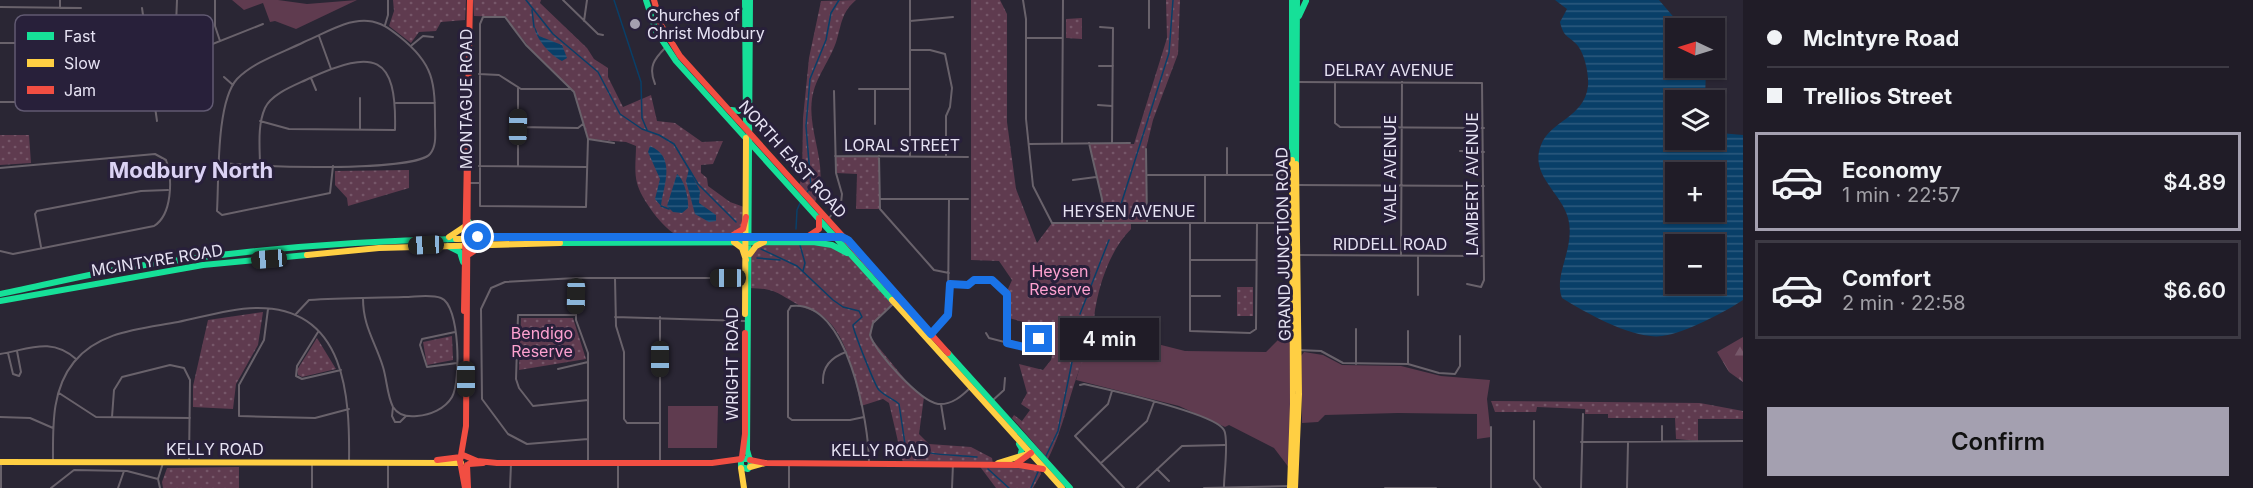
<!DOCTYPE html>
<html lang="en">
<head>
<meta charset="utf-8">
<style>
	:root { --surface:#201c27; --page:#2d2933; --text:#f1f3f6; --muted:#a2a1a7; --line:#3d3a44; --accent:#a4a0b0 }
	body { margin:0; font-family:Inter,sans-serif; background:var(--page); color:var(--text); height:100vh; display:flex; flex-direction:column; font-size:22px; white-space:nowrap }
	* { box-sizing:border-box; margin:0 }
	p { font-size:20px; color:var(--muted) }
	.icon { flex:none; width:33px; height:33px; fill:none; stroke:currentColor; stroke-width:2; stroke-linecap:round; stroke-linejoin:round }
	.map { position:relative; flex:1; overflow:hidden }
	.details { display:flex; flex-direction:column; background:var(--surface); width:510px }
	.details>* { flex:none }
	.banner { display:grid; align-content:center; height:132px; padding:0 24px; background:var(--surface) }
	.needle { width:39px; rotate:274deg }
	.tools { position:absolute; left:1665px; top:18px; display:grid; gap:12px }
	.tools a { display:grid; place-items:center; width:60px; height:60px; border-radius:0px; background:var(--surface); box-shadow:0 2px 4px #0004,0 0 0 2px var(--line); font-size:30px }
	.end { position:absolute; width:27px; height:27px; margin:-14px; border:8px solid #1a73e8; background:#fff; box-shadow:0 0 0 3px #fff }
	.from { border-radius:50% }
	.bubble { position:absolute; height:42px; border-radius:0px; background:var(--surface); box-shadow:0 2px 4px #0004,0 0 0 2px var(--line); font-size:20px; font-weight:600; line-height:42px; text-align:center }
	.car { position:absolute; width:18px; height:36px; margin:-18px -9px; border-radius:8px; box-shadow:0 0 4px 2px #0007; background:linear-gradient(#222 24%,#8ab4d8 0 40%,#222 0 76%,#8ab4d8 0 86%,#222 0) }
	.banner b { display:flex; align-items:center; gap:21px; height:57px; font-size:22px }
	.banner b+b { border-top:2px solid var(--line) }
	.banner i { width:15px; height:15px; background:var(--text) }
	ul { padding:0; list-style:none }
	li { display:flex; align-items:center; gap:18px; height:99px; margin:0 12px 9px; padding:0 12px; border:3px solid var(--line); border-radius:0px }
	li div { flex:1 }
	li b { display:block; font-size:22px }
	li em { font-style:normal; font-weight:600 }
	li.selected { border-color:var(--accent) }
	li>.icon { width:54px; height:54px; stroke-width:1.5 }
	.primary-button { display:flex; gap:12px; margin-top:auto; padding:12px 24px }
	.primary-button a { flex:1; height:69px; border-radius:0px; background:var(--accent); color:#111; font-size:24px; font-weight:600; line-height:69px; text-align:center }
	main { display:flex; flex:1; min-height:0 }
	.map>svg:first-child { display:block }
</style>
</head>
<body>
<main>
<div class="map">
<svg width="1743" height="488" viewBox="0 0 1743 488">
	<defs>
		<pattern id="forest-firs" width="22" height="20" patternUnits="userSpaceOnUse" patternTransform="scale(1.5)"><rect width="22" height="20" fill="#5f3b4f"/><path d="M5 1l3.5 6h-7zM16 11l3.5 6h-7z" fill="#765769"/></pattern>
		<pattern id="park-dots" width="8" height="8" patternUnits="userSpaceOnUse" patternTransform="scale(1.5)"><rect width="8" height="8" fill="#5f3b4f"/><path d="M2 2h.1M6 6h.1" fill="none" stroke="#765769" stroke-width="1.8" stroke-linecap="round"/></pattern>
		<pattern id="water-rules" width="6" height="5" patternUnits="userSpaceOnUse" patternTransform="scale(1.5)"><rect width="6" height="5" fill="#093f68"/><path d="M0 2.5h6" fill="none" stroke="#2d5a7e"/></pattern>
	</defs>
	<rect width="100%" height="100%" fill="#2a2634"/>
	<path fill="#5f3b4f" d="M232,0H278L307,4L357,0L296,29L275,21L270,22L263,3L244,10Z
		M1291,327L1290,469L1274,448L1229,425L1225,427L1179,406L1076,380L1082,360L1092,343L1088,337L1094,328L1185,351L1266,352Z
		M1304,352L1323,355L1342,365L1401,366L1441,376L1490,380L1487,399L1491,437L1477,439V414L1398,413L1325,415L1318,422L1302,423L1301,356Z
		M668,406H718L717,448H668Z"/>
	<path fill="url(#forest-firs)" d="M1743,337V382L1729,372L1717,352Z"/>
	<path fill="url(#park-dots)" d="M393,0H466L465,20L441,22L436,31L419,32L411,43L389,26L394,11Z
		M473,0H541L540,3L587,48L594,59L608,68V77L623,107L651,95L657,121L675,123L702,142L723,141L713,164L701,165V173L707,178L708,186L730,202L744,207C744,215 746,223 741,230C735,238 689,239 679,236C664,231 640,197 637,183C634,172 636,158 636,146L626,142L588,139L574,92L533,52L505,17L474,16Z
		M856,0C842,12 842,22 837,39C831,60 815,77 812,99C807,133 831,168 815,202L799,185L802,178L803,118L809,58L821,1Z
		M971,0H1000L1007,14V122L1016,189L1037,243L1052,223H1103L1102,199L1089,143L1134,144L1167,38L1166,0H1180L1178,54L1153,120L1146,149L1147,223H1131V229C1112,248 1101,278 1096,305C1093,316 1096,326 1089,335L1076,325L1092,342C1071,379 1067,422 1048,459L1012,418L1014,415L1022,421L1030,410L1021,404L1027,393L1019,364L1043,370L1051,360L1054,346L1030,324L1009,318L1008,289L1012,280L999,261L971,260Z
		M1082,18V39L1066,38V19Z
		M0,135H29L31,163L0,165Z
		M835,156H879L880,209H856L857,174L836,173Z
		M409,170V188L348,206L347,198L335,185V171Z
		M765,241C794,241 831,238 855,257C870,270 882,288 895,303L872,325L871,338L912,388L924,397L919,434L929,444L971,447L992,458L993,464L1039,467L1041,474L1033,488H996L978,464L903,463L889,403L883,399L861,406C854,376 847,330 818,313C812,310 803,308 797,304C775,292 776,289 749,288L750,255Z
		M1237,287H1253V316H1237Z
		M263,312L258,345L236,384L233,409L193,407V386L208,320Z
		M521,318H573L586,359L519,370Z
		M452,336L453,360L427,365L423,342Z
		M317,338L336,369L302,377L298,375L297,370Z
		M1491,401L1700,403L1743,411V419H1698V441L1676,439L1675,418H1608V414H1585V409L1537,407L1536,412H1495Z
		M239,467V488H163L162,482L167,468Z"/>
	<path fill="url(#water-rules)" fill-rule="evenodd" d="M1555,0H1659L1683,28H1676V68H1706L1705,100H1676V140H1714L1715,127L1720,133L1743,135V300C1723,313 1685,333 1662,336C1634,340 1586,313 1562,298C1553,274 1576,248 1568,218C1561,192 1529,175 1541,145C1551,120 1584,118 1588,86C1589,75 1585,55 1578,46C1569,35 1564,39 1560,22L1567,9ZM1676,172H1714V212H1676ZM1676,244H1714V284H1676Z
		M534,25L539,36L562,45L567,58L562,61C550,55 535,38 534,25Z
		M650,146C677,157 663,186 661,206L655,199L660,179L648,152Z
		M689,169L700,191L699,203L716,215V221L709,222L695,214L686,181Z
		M677,174C684,179 689,198 688,208L682,213L673,212L667,206Z"/>
	<g fill="none" stroke-linecap="round" stroke-linejoin="round">
		<path stroke="#093f68" stroke-width="1.5" d="M526,0L553,34L598,72L620,114L642,129L659,135L674,144L698,184L736,222
			M614,0L641,82L642,118L647,130
			M532,10L534,27
			M807,192L811,187L806,126L810,79L826,40L831,13L839,0
			M661,206L669,209
			M1117,217L1169,53L1173,0
			M796,229L797,210L801,201
			M800,245L805,263L803,271
			M761,249L797,266L833,300L843,307L859,311L862,317L853,325C853,330 875,386 879,390C885,396 893,399 899,404L905,444C925,457 953,454 977,457
			M757,258L780,260
			M1080,314L1109,240
			M1046,456L1058,431L1072,362L1074,327
			M988,469L1009,488
			M1031,488L1038,472"/>
		<path stroke="#69626b" stroke-width="2" d="M60,0V8
			M215,0V26L220,41
			M563,0L598,34L603,35
			M910,0V155
			M1023,0L1026,19V119L1033,186L1052,223H1291
			M1149,0V28
			M0,7L81,8
			M142,8L144,22
			M483,17H505L526,45L574,92L588,139L586,207L480,206V24Z
			M100,21L176,23
			M584,21L587,0
			M910,21L953,17
			M385,25L388,15V0
			M1100,27L1113,28L1112,143
			M319,36L331,69
			M1026,38H1062
			M0,43H88L106,51H195L263,24
			M412,45L423,36L433,37
			M910,50H930L945,54L952,88L950,107L946,116V156
			M134,51V39
			M175,51L177,0
			M1099,66H1113
			M479,74L499,75L521,89H571
			M224,77L233,85
			M311,78L316,90
			M1296,82L1482,83L1484,280L1481,287L1467,284
			M1335,82V123L1340,127L1484,128
			M655,84C648,67 654,59 666,47
			M859,89H910
			M360,98V128
			M0,102H149L155,107L157,121
			M396,103H435
			M1098,105L1112,106
			M260,121L289,129L395,130C397,54 374,49 310,78C296,85 272,93 265,108C257,126 260,148 260,167
			M875,124V89
			M518,127L578,128L583,124
			M588,139L614,143
			M1062,142L1063,0
			M1089,143L1102,199L1103,222
			M1029,144L1130,143
			M1146,149L1147,223
			M1460,151L1484,152
			M835,156L968,157
			M879,156L880,209L934,270L949,273
			M220,162C248,168 415,172 430,154C437,146 435,133 435,124C435,82 434,64 400,37C390,29 381,22 368,21C346,19 324,34 304,42C282,53 255,61 237,79C216,102 219,179 217,211L222,215L330,193L333,166
			M479,166L587,167
			M518,166V88
			M0,168L155,154L166,160C173,179 172,215 154,226L13,254L0,251
			M1148,175H1291
			M1205,175V223
			M1227,175V148
			M1073,180L1096,177
			M467,183H479
			M1296,185L1484,186
			M880,199H968
			M829,218L841,203L842,194L836,173L834,91
			M1190,224V331L1250,333L1256,329L1257,223
			M41,247L35,214L37,211L141,191L168,190
			M1297,255L1483,256
			M1401,256L1402,82
			M1190,260H1256
			M576,278V320L588,353V461
			M615,278L616,326L624,352V419L627,423H660
			M950,284C965,284 976,280 992,280L1007,294V343
			M1418,295V256
			M1190,296H1220
			M893,304L873,323L870,335C875,352 920,401 938,404C952,405 962,396 971,387
			M268,309L264,340L239,385V416L315,418L349,409
			M295,315L309,300C340,298 372,298 404,297C415,297 431,294 441,298C460,305 461,381 452,397C445,409 430,415 417,416C408,417 398,415 393,407C387,395 387,380 383,367C375,341 363,327 363,298
			M575,315H518L516,379L519,388L533,406L588,400
			M615,317L745,321
			M318,332L297,366L296,376L302,379L341,370
			M455,332L422,339L420,345L427,367L457,363
			M986,333L989,338L1032,349L1039,339
			M931,334L945,320L948,311L949,199
			M1298,350L1321,351L1343,363L1408,364L1439,373L1455,374L1460,366V336
			M8,353L13,374L19,376L21,372L17,351
			M0,354C30,349 51,337 76,359
			M1356,364V329
			M1408,364V331
			M558,369L588,362
			M823,383C822,367 832,357 846,352
			M1080,385L1084,384C1106,389 1216,414 1224,430C1229,439 1224,475 1224,486
			M1112,391L1108,404L1075,436L1124,488
			M59,393L96,417L190,418
			M992,401L1004,390L1005,378
			M941,404L945,429
			M393,407L392,416L395,422H400L406,416
			M0,417L30,418L53,428
			M112,417L114,390L122,377L170,365L184,368L190,380L189,463
			M864,417L850,420H792L788,417V311L791,306C848,298 869,424 869,463
			M1534,421V479L1541,488
			M1662,426V441
			M1491,427V488
			M588,439L527,444L508,434L482,399L481,309L491,288L505,282L576,278H744
			M1581,442L1743,441
			M53,462C53,428 51,390 74,362C99,331 141,329 178,322C203,317 232,308 258,308C346,308 350,397 349,462
			M660,463V317
			M1101,463L1147,421L1154,402
			M1157,469L1169,481
			M1,488V462
			M51,488L74,470L127,471L158,479
			M118,488L124,471
			M160,488L158,479L163,463
			M312,488V463
			M388,488V464
			M510,488L511,464
			M618,488V464
			M789,488V464
			M952,488L953,464
			M1137,488L1182,446L1225,445
			M1204,488L1290,486
			M1385,488H1436
			M1581,488L1583,414
			M1627,488L1628,443"/>
		<path stroke="#16e098" stroke-width="6" d="M646,0L656,31L676,61L892,300
			M745,0L746,128
			M750,0L747,450L751,464L748,469L741,467V459H750
			M1292,0V160
			M1299,16L1306,1
			M731,110L739,111L745,105
			M1296,164L1297,0
			M469,222L478,237
			M560,243L813,242L832,245L847,253
			M448,246L460,252L463,262
			M0,294C46,285 92,273 138,266C243,250 350,241 456,239
			M0,301L203,265L307,255
			M948,353L1070,488
			M1019,444L1022,449L1020,457"/>
		<path stroke="#ffcf43" stroke-width="6" d="M449,237L464,227
			M456,239L654,236L845,238
			M734,242L742,248L746,260
			M750,254L756,246L764,242
			M307,255L379,248L560,243
			M892,300L1062,488
			M745,314L746,138
			M0,462L461,463
			M998,463L1031,453
			M750,467L765,463
			M741,468L744,488
			M1290,488L1293,404L1292,160
			M1295,488L1299,394L1296,164"/>
		<path stroke="#f24e42" stroke-width="6" d="M654,0L661,25L680,56L948,353
			M733,235L743,229L746,217
			M807,237L819,229V218
			M468,255L483,245
			M464,311L470,0
			M463,455L477,461L497,463H712L741,459
			M742,457L745,434V333
			M437,460L461,457
			M750,460L765,463L1019,465L1043,469
			M469,464L483,463
			M1016,464L1031,453
			M467,465L468,488
			M465,488L460,461L466,426L468,151"/>
	</g>
	<g fill="none" stroke-linecap="round" stroke-linejoin="round">
		<path stroke="#1a73e8" stroke-width="8" d="M478,237H842L848,240L931,334L948,315L950,284L968,285L974,280H992L1007,294V343L1032,349L1039,339"/>
	</g>
	<circle fill="#a4a0b0" stroke="#28203a" stroke-width="2" cx="635" cy="24" r="6"/>
	<g text-anchor="middle" dominant-baseline="central" stroke-width="6" stroke-linejoin="round" paint-order="stroke">
		<g font-size="16" fill="#e6e2f3" stroke="#28203a" text-anchor="start">
			<text x="647" y="15">Churches of<tspan x="647" dy="18">Christ Modbury</tspan></text>
		</g>
		<g font-size="16" fill="#e6e2f3" stroke="#28203a">
			<text x="1389" y="70">DELRAY AVENUE</text>
			<text transform="translate(466 99) rotate(-90)">MONTAGUE ROAD</text>
			<text x="902" y="145">LORAL STREET</text>
			<text transform="translate(793 159) rotate(48)">NORTH EAST ROAD</text>
			<text transform="translate(1390 169) rotate(-90)">VALE AVENUE</text>
			<text transform="translate(1472 184) rotate(-90)">LAMBERT AVENUE</text>
			<text x="1129" y="211">HEYSEN AVENUE</text>
			<text transform="translate(1283 244) rotate(-91)">GRAND JUNCTION ROAD</text>
			<text x="1390" y="244">RIDDELL ROAD</text>
			<text transform="translate(157 260) rotate(-9)">MCINTYRE ROAD</text>
			<text transform="translate(732 364) rotate(-90)">WRIGHT ROAD</text>
			<text x="215" y="449">KELLY ROAD</text>
			<text x="880" y="450">KELLY ROAD</text>
		</g>
		<g font-size="16" fill="#fda1d0" stroke="#28203a">
			<text x="1060" y="271">Heysen<tspan x="1060" dy="18">Reserve</tspan></text>
			<text x="542" y="333">Bendigo<tspan x="542" dy="18">Reserve</tspan></text>
		</g>
		<g font-size="22" font-weight="bold" fill="#dbd2f4" stroke="#28203a">
			<text x="191" y="170">Modbury North</text>
		</g>
	</g>
	<rect x="15" y="15" width="198" height="96" rx="9" fill="#28203a" stroke="#615a72" stroke-width="1.5"/>
	<rect x="27" y="32" width="27" height="8" fill="#16e098"/>
	<rect x="27" y="59" width="27" height="8" fill="#ffcf43"/>
	<rect x="27" y="86" width="27" height="8" fill="#f24e42"/>
	<g font-size="16" fill="#e6e2f3">
		<text x="64" y="42">Fast</text>
		<text x="64" y="69">Slow</text>
		<text x="64" y="96">Jam</text>
	</g>
</svg>
<div class="tools">
<a><svg class="needle" viewBox="-14 -14 28 28"><path d="M0-13l5 13h-10z" fill="#e53935"/><path d="M0 13l5-13h-10z" fill="#a2a1a7"/></svg></a>
<a><svg class="icon" aria-label="layers" viewBox="0 0 24 24"><path d="M12 4l9 5-9 5-9-5zM3 14l9 5 9-5"/></svg></a>
<a>+</a>
<a>−</a>
</div>
<i class="end from" style="left:478px;top:237px"></i>
<i class="end" style="left:1039px;top:339px"></i>
<div class="bubble" style="left:1060px;top:318px;width:99px">4 min</div>
<i class="car" style="left:518px;top:127px;rotate:1deg"></i>
<i class="car" style="left:426px;top:245px;rotate:267deg"></i>
<i class="car" style="left:269px;top:259px;rotate:265deg"></i>
<i class="car" style="left:728px;top:278px;rotate:270deg"></i>
<i class="car" style="left:576px;top:296px;rotate:181deg"></i>
<i class="car" style="left:660px;top:359px;rotate:180deg"></i>
<i class="car" style="left:466px;top:379px;rotate:180deg"></i>
</div>
<section class="details">
<div class="banner">
<b><i class="from"></i>McIntyre Road</b>
<b><i></i>Trellios Street</b>
</div>
<ul>
<li class="selected"><svg class="icon" aria-label="car" viewBox="0 0 24 24"><path d="M5 17H2v-5l4-1 3-4h7l3 4 3 1v5h-3M9 17h6M6 11h13"/><circle cx="7" cy="17" r="2"/><circle cx="17" cy="17" r="2"/></svg><div><b>Economy</b><p>1 min · 22:57</p></div><em>$4.89</em></li>
<li><svg class="icon" aria-label="car" viewBox="0 0 24 24"><path d="M5 17H2v-5l4-1 3-4h7l3 4 3 1v5h-3M9 17h6M6 11h13"/><circle cx="7" cy="17" r="2"/><circle cx="17" cy="17" r="2"/></svg><div><b>Comfort</b><p>2 min · 22:58</p></div><em>$6.60</em></li>
</ul>
<div class="primary-button"><a>Confirm</a></div>
</section>
</main>
</body>
</html>
